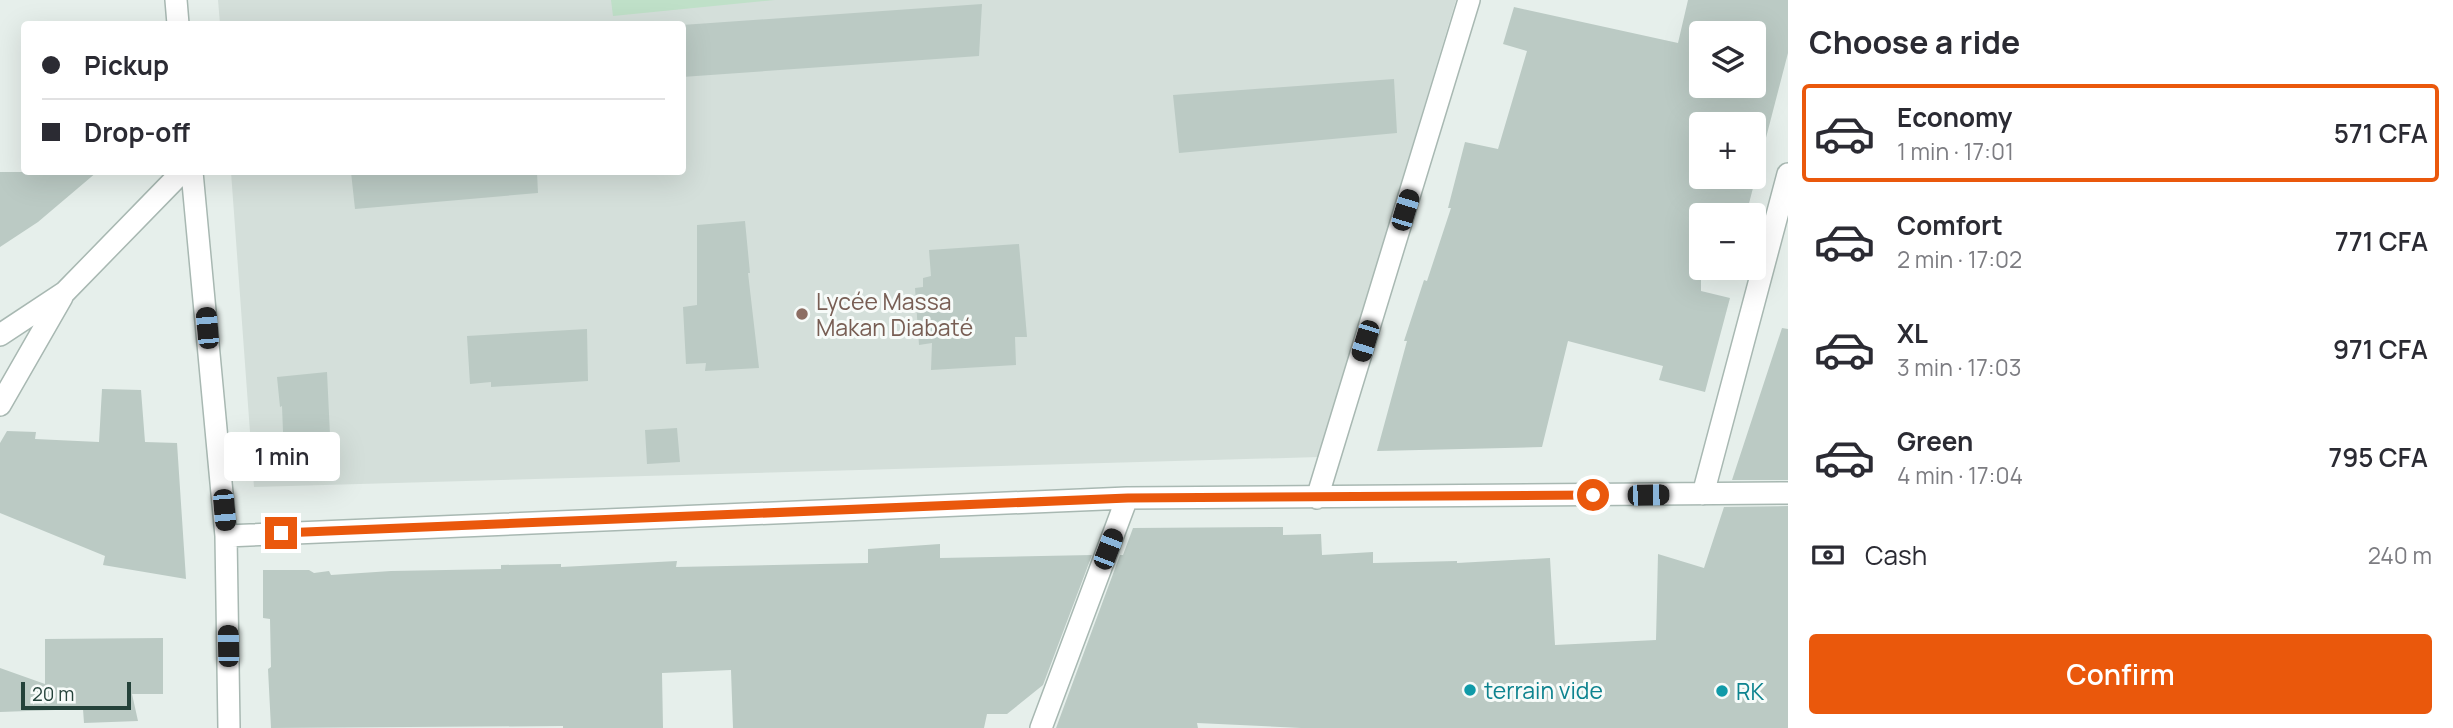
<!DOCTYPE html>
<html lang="en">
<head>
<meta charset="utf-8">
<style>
	:root { --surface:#fff; --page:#f7f7f7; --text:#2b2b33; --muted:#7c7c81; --line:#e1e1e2; --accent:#ea580c }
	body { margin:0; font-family:Manrope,sans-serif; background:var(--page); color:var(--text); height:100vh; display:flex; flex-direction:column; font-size:26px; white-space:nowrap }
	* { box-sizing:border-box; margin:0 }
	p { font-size:23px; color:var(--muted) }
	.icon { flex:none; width:38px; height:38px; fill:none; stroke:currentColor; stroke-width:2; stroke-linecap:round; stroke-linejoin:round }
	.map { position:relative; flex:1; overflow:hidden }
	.drawer { display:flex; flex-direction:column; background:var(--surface); width:665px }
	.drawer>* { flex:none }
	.banner { position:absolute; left:21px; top:21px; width:665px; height:154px; border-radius:7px; box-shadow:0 7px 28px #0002; display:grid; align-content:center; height:154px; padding:0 21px; background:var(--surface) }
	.controls { position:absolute; left:1689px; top:21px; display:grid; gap:14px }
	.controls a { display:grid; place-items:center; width:77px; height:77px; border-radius:7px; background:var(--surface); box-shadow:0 7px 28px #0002; font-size:35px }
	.scale { position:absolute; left:21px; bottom:18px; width:110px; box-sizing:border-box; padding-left:7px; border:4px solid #24423a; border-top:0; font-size:19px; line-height:24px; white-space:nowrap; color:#24423a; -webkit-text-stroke:5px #f7fbf9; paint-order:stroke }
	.end { position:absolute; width:32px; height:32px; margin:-16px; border:9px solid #ea580c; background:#fff; box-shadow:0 0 0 4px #fff }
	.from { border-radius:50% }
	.bubble { position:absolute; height:49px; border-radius:7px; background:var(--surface); box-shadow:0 7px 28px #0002; font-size:23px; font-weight:600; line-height:49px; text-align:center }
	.car { position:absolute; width:21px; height:42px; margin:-21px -10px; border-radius:9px; box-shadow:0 0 5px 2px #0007; background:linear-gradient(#222 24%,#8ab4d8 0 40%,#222 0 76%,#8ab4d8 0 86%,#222 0) }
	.banner b { display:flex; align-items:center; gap:24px; height:66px; font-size:26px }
	.banner b+b { border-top:2px solid var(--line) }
	.banner i { width:18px; height:18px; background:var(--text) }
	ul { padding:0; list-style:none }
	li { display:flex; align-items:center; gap:21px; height:98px; margin:0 14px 10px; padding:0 7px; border:4px solid transparent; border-radius:7px }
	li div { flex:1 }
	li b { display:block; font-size:26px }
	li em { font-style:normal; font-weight:600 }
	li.selected { border-color:var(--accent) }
	li>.icon { width:63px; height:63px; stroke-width:1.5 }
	h2 { padding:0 21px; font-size:32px; line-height:84px }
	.pay { display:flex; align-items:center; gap:18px; height:77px; padding:0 21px; font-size:26px }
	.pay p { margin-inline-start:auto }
	.cta { display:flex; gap:14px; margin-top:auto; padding:14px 21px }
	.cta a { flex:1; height:80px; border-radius:7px; background:var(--accent); color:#fff; font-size:28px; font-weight:600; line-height:80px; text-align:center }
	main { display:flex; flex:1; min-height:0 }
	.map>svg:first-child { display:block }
</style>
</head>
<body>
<main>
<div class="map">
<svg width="1788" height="728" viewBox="0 0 1788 728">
	<rect width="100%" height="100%" fill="#e6efeb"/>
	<path fill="#d4dfda" d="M218,0H1456L1319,457L254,487L231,172H682V24H220Z"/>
	<path fill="#bfe0c8" d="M611,0H775L613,16Z"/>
	<path fill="#bbcac4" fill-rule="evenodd" d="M1688,0H1788V53L1746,215H1701V291L1730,298L1705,392L1659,380L1663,366L1568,341L1542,447L1377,451L1407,341H1404L1424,280L1427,281L1451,208H1448L1465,142L1498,149L1527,51L1503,44L1514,7L1678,43ZM1701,33H1754V86H1701ZM1701,124H1754V177H1701Z
		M982,4L979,56L682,77V25Z
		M1394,79L1397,133L1179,153L1173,95Z
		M0,172H97L38,222L0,247Z
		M351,172H537L538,193L355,209Z
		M745,221L750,273H748L759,368L705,371L706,363L686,364L683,307L697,305V225Z
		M1019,244L1027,337H1015L1016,365L931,370L932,343L919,345L915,288L923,287V278L931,276L929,250Z
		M1782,328L1788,329V480H1732Z
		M587,329L588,381L491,387V382L470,384L467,336Z
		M327,372L331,456L284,457L282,406L280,407L277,377Z
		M102,389L141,390L145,442L177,443L186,579L103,565L105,556L0,513V443L7,431L36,432L35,439L99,442Z
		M677,428L680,462L647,464L645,430Z
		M1788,506V728H1301L1197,723L1198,728H1056L1120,555H1123L1133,528L1283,527V535L1321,534L1322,555L1373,552V563L1457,561V563L1550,558L1555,645L1656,640L1658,554L1704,568L1724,507Z
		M940,544V558L1092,555L1043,685L1007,714H987L984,728H733L731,670L662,673L663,728H563V726L271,728L268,669L271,667L270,619L263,618V570H309L314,573L329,571L331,575L391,571L501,569V565L561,564V567L677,561L676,567L868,563V549Z
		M163,638V694H132L138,721L84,723L83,709L0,712V668L45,684V639Z"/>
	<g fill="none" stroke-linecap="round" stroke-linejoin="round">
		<defs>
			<path id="minor" d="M176,0L178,24
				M192,172L226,536L229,728
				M0,335L65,292L182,172
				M0,405L62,297
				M1703,494L1788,174
				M1317,498L1469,0
				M226,536L1127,498L1788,493
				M1041,728L1127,498"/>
		</defs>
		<use href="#minor" stroke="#a8b8b2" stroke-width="24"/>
		<use href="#minor" stroke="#fff" stroke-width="21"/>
	</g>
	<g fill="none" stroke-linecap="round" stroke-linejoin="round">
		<path stroke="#ea580c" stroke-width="9" d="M281,533L1128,498L1593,495"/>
	</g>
	<circle fill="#8d6e63" stroke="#f7fbf9" stroke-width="2.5" cx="802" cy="314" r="7"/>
	<g fill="#0f9aa8" stroke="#f7fbf9" stroke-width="2.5">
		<circle cx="1470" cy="690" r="7"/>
		<circle cx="1722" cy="691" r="7"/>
	</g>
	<g text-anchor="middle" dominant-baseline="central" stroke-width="6" stroke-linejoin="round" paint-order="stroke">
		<g font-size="23" fill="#785e54" stroke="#f7fbf9" text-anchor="start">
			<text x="816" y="301">Lycée Massa<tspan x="816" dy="26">Makan Diabaté</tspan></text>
		</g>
		<g font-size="23" fill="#0d838f" stroke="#f7fbf9" text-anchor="start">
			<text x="1484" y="690">terrain vide</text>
			<text x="1736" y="691">RK</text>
		</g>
	</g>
</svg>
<div class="controls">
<a><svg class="icon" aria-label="layers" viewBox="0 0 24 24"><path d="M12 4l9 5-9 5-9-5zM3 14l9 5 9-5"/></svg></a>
<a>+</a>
<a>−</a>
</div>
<div class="scale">20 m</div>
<i class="end from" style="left:1593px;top:495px"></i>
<i class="end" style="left:281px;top:533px"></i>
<div class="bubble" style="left:224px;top:432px;width:116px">1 min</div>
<i class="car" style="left:1405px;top:210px;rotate:17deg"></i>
<i class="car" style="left:207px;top:328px;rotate:355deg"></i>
<i class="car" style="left:1365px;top:341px;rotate:197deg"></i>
<i class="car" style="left:1648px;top:495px;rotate:89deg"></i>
<i class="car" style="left:224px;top:510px;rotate:175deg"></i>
<i class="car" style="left:1108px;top:549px;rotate:21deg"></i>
<i class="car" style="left:228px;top:646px;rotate:359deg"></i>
<div class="banner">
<b><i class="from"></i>Pickup</b>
<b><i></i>Drop-off</b>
</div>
</div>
<section class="drawer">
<h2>Choose a ride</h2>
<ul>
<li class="selected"><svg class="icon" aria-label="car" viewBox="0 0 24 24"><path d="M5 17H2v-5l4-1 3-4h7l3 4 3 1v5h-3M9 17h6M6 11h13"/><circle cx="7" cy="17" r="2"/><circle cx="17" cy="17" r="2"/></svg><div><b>Economy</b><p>1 min · 17:01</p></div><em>571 CFA</em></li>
<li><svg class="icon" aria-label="car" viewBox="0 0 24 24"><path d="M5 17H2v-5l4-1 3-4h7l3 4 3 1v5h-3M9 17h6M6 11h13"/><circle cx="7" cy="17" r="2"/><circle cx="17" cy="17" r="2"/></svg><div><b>Comfort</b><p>2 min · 17:02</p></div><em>771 CFA</em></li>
<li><svg class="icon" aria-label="car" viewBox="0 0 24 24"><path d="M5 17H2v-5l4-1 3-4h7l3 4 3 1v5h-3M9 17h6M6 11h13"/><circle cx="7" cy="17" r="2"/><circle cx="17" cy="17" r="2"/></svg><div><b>XL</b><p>3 min · 17:03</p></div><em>971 CFA</em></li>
<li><svg class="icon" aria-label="car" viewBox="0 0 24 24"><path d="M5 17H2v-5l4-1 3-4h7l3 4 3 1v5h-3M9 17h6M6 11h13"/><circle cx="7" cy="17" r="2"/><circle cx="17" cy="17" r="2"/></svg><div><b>Green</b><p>4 min · 17:04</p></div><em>795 CFA</em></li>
</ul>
<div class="pay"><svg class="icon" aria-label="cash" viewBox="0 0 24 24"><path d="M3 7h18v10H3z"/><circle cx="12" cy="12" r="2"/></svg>Cash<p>240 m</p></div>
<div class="cta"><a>Confirm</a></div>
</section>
</main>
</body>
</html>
